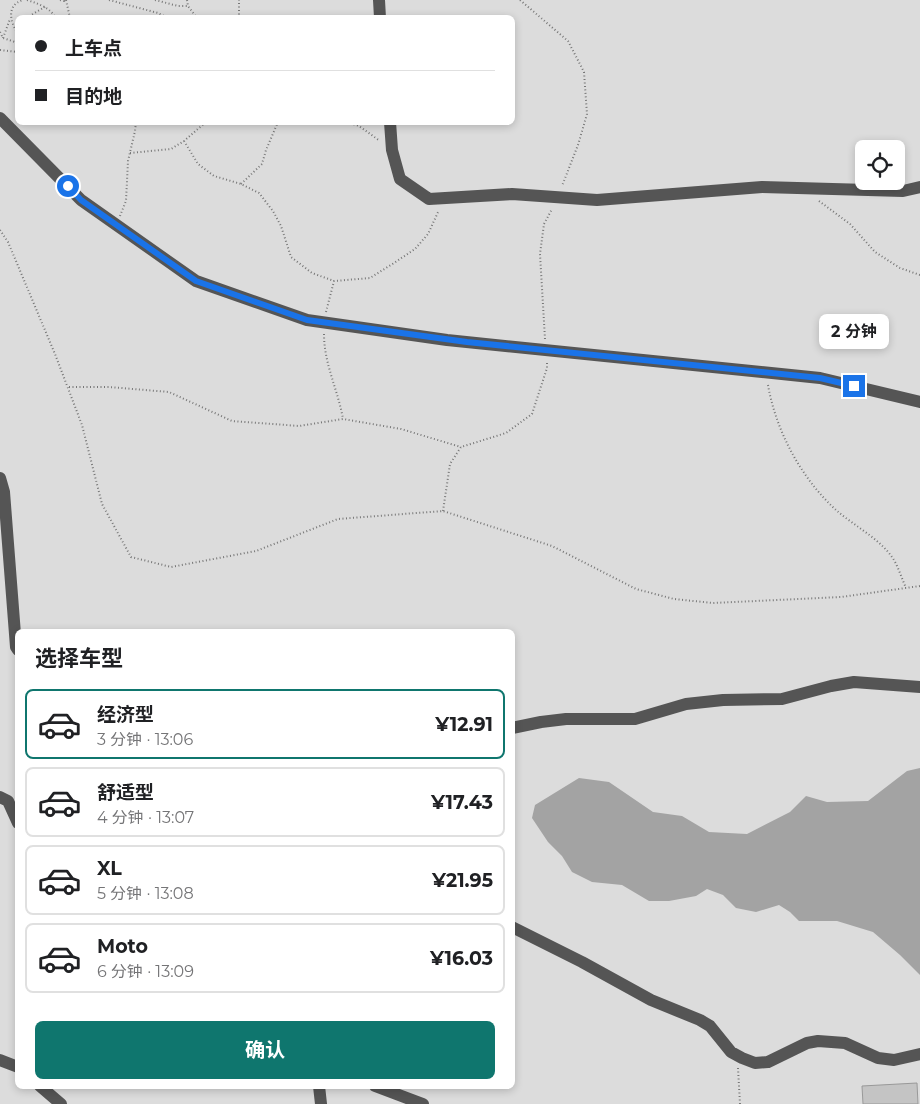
<!DOCTYPE html>
<html lang="zh">
<head>
<meta charset="utf-8">
<style>
	:root { --surface:#fff; --page:#f2f2f2; --text:#202124; --muted:#757577; --line:#e0e0e0; --accent:#0f766e }
	body { margin:0; font-family:Montserrat,"Noto Sans SC",sans-serif; background:var(--page); color:var(--text); height:100vh; display:flex; flex-direction:column; font-size:19px; white-space:nowrap }
	* { box-sizing:border-box; margin:0 }
	p { font-size:16px; color:var(--muted) }
	.icon { flex:none; width:28px; height:28px; fill:none; stroke:currentColor; stroke-width:2; stroke-linecap:round; stroke-linejoin:round }
	.map { position:relative; flex:1; overflow:hidden }
	.sheet { position:absolute; left:15px; top:629px; width:500px; height:460px; display:flex; flex-direction:column; background:var(--surface); border-radius:8px; box-shadow:0 2px 8px #0003 }
	.sheet>* { flex:none }
	.top-card { position:absolute; left:15px; top:15px; width:500px; height:110px; border-radius:8px; box-shadow:0 2px 8px #0003; display:grid; align-content:center; height:110px; padding:0 20px; background:var(--surface) }
	.fabs { position:absolute; left:855px; top:140px; display:grid; gap:10px }
	.fabs a { display:grid; place-items:center; width:50px; height:50px; border-radius:8px; background:var(--surface); box-shadow:0 2px 8px #0003; font-size:25px }
	.end { position:absolute; width:22px; height:22px; margin:-11px; border:6px solid #1a73e8; background:#fff; box-shadow:0 0 0 2px #fff }
	.from { border-radius:50% }
	.bubble { position:absolute; height:35px; border-radius:8px; background:var(--surface); box-shadow:0 2px 8px #0003; font-size:16px; font-weight:700; line-height:35px; text-align:center }
	.top-card b { display:flex; align-items:center; gap:18px; height:48px; font-size:19px }
	.top-card b+b { border-top:1px solid var(--line) }
	.top-card i { width:12px; height:12px; background:var(--text) }
	ul { padding:0; list-style:none }
	li { display:flex; align-items:center; gap:15px; height:70px; margin:0 10px 8px; padding:0 10px; border:2px solid var(--line); border-radius:8px }
	li div { flex:1 }
	li b { display:block; font-size:19px }
	li em { font-style:normal; font-weight:700 }
	li.selected { border-color:var(--accent) }
	li>.icon { width:45px; height:45px; stroke-width:1.5 }
	h2 { padding:0 20px; font-size:22px; line-height:60px }
	.button { display:flex; gap:10px; margin-top:auto; padding:10px 20px }
	.button a { flex:1; height:58px; border-radius:8px; background:var(--accent); color:#fff; font-size:20px; font-weight:700; line-height:58px; text-align:center }
	.map>svg:first-child { display:block }
</style>
</head>
<body>
<div class="map">
<svg width="920" height="1104" viewBox="0 0 920 1104">
	<rect width="100%" height="100%" fill="#fff"/>
	<path fill="#dcdcdc" fill-rule="evenodd" d="M0,0H920V1104H0ZM18,18H512V122H18ZM864,149H896V181H864ZM18,631H512V1086H18Z"/>
	<path fill="#a3a3a3" d="M920,768V975L900,955L873,932L837,921H799L790,912L779,905L756,912L736,908L723,895L707,889L696,896L669,901H649L622,885L592,882L572,872L562,856L548,842L532,818L535,805L579,778L609,782L653,812L682,816L709,832L747,834L790,812L806,796L827,802L868,801L907,771Z"/>
	<path fill="#c4c4c4" stroke="#999" d="M917,1083L918,1104H863L862,1086Z"/>
	<g fill="none" stroke-linecap="round" stroke-linejoin="round">
		<path stroke="#777" stroke-width="2" stroke-dasharray="1 2.5" stroke-linecap="butt" d="M27,0C39,4 49,7 56,18
			M60,0L64,1L63,0
			M66,0L70,18
			M109,0L158,13L168,18
			M155,0L178,6H188
			M187,0L188,6L197,18
			M520,0L568,41L584,72L587,114L578,145L562,186
			M26,18L45,7
			M239,18V0
			M0,32L3,38L18,43
			M18,34C10,22 6,5 23,0
			M3,38L10,19
			M0,50L18,52
			M347,122L359,126L380,141
			M184,141L198,164L214,176L241,184L259,193L273,211L281,226L291,257L312,273L334,281
			M130,153L171,149L184,141L206,122
			M241,184L262,164L266,150L278,122
			M819,201L850,224L875,252L900,268L920,275
			M120,216L126,201L128,161L135,131L136,122
			M0,230L8,242L55,354L82,425L102,504L131,557L171,567L256,551L338,519L443,511L552,546L636,589L674,599L713,603L841,597L920,586
			M326,312L334,281L370,278L394,263L415,249L428,234L439,210
			M324,334C324,364 338,390 343,419
			M545,339L540,254L544,224L552,209
			M768,385C776,431 801,478 836,510C854,526 881,539 894,560C899,569 902,579 906,588
			M69,387H109L169,392L232,421L299,426L343,419L401,429L461,447
			M443,511L450,464L461,447L506,433L532,414L547,368V361
			M738,1068L740,1104"/>
		<path stroke="#555" stroke-width="12" d="M379,0L380,18
			M0,118L81,200L196,281L307,320L447,340L820,378L920,402
			M390,122L392,150L400,179L429,199L512,194L597,200L762,187L903,191L920,187
			M0,478L4,492L16,647L18,650
			M512,728L541,722L566,719H635L686,704L723,700L782,699L831,686L854,682L920,687
			M0,797L8,801L18,823
			M512,927L582,962L651,1000L700,1020L710,1026L731,1052L742,1058L755,1063L768,1062L807,1043L818,1041L845,1043L878,1058L894,1060L920,1054
			M0,1060L18,1067
			M40,1086L61,1104
			M319,1086L321,1104
			M375,1086L423,1104"/>
	</g>
	<g fill="none" stroke-linecap="round" stroke-linejoin="round">
		<path stroke="#1a73e8" stroke-width="6" d="M68,186L81,200L196,281L307,320L467,342L820,378L854,386"/>
	</g>
</svg>
<div class="fabs">
<a><svg class="icon" aria-label="locate" viewBox="0 0 24 24"><circle cx="12" cy="12" r="6"/><path d="M12 2v4M12 18v4M2 12h4M18 12h4"/></svg></a>
</div>
<i class="end from" style="left:68px;top:186px"></i>
<i class="end" style="left:854px;top:386px"></i>
<div class="bubble" style="left:819px;top:314px;width:70px">2 分钟</div>
<div class="top-card">
<b><i class="from"></i>上车点</b>
<b><i></i>目的地</b>
</div>
<section class="sheet">
<h2>选择车型</h2>
<ul>
<li class="selected"><svg class="icon" aria-label="car" viewBox="0 0 24 24"><path d="M5 17H2v-5l4-1 3-4h7l3 4 3 1v5h-3M9 17h6M6 11h13"/><circle cx="7" cy="17" r="2"/><circle cx="17" cy="17" r="2"/></svg><div><b>经济型</b><p>3 分钟 · 13:06</p></div><em>¥12.91</em></li>
<li><svg class="icon" aria-label="car" viewBox="0 0 24 24"><path d="M5 17H2v-5l4-1 3-4h7l3 4 3 1v5h-3M9 17h6M6 11h13"/><circle cx="7" cy="17" r="2"/><circle cx="17" cy="17" r="2"/></svg><div><b>舒适型</b><p>4 分钟 · 13:07</p></div><em>¥17.43</em></li>
<li><svg class="icon" aria-label="car" viewBox="0 0 24 24"><path d="M5 17H2v-5l4-1 3-4h7l3 4 3 1v5h-3M9 17h6M6 11h13"/><circle cx="7" cy="17" r="2"/><circle cx="17" cy="17" r="2"/></svg><div><b>XL</b><p>5 分钟 · 13:08</p></div><em>¥21.95</em></li>
<li><svg class="icon" aria-label="car" viewBox="0 0 24 24"><path d="M5 17H2v-5l4-1 3-4h7l3 4 3 1v5h-3M9 17h6M6 11h13"/><circle cx="7" cy="17" r="2"/><circle cx="17" cy="17" r="2"/></svg><div><b>Moto</b><p>6 分钟 · 13:09</p></div><em>¥16.03</em></li>
</ul>
<div class="button"><a>确认</a></div>
</section>
</div>
</body>
</html>
